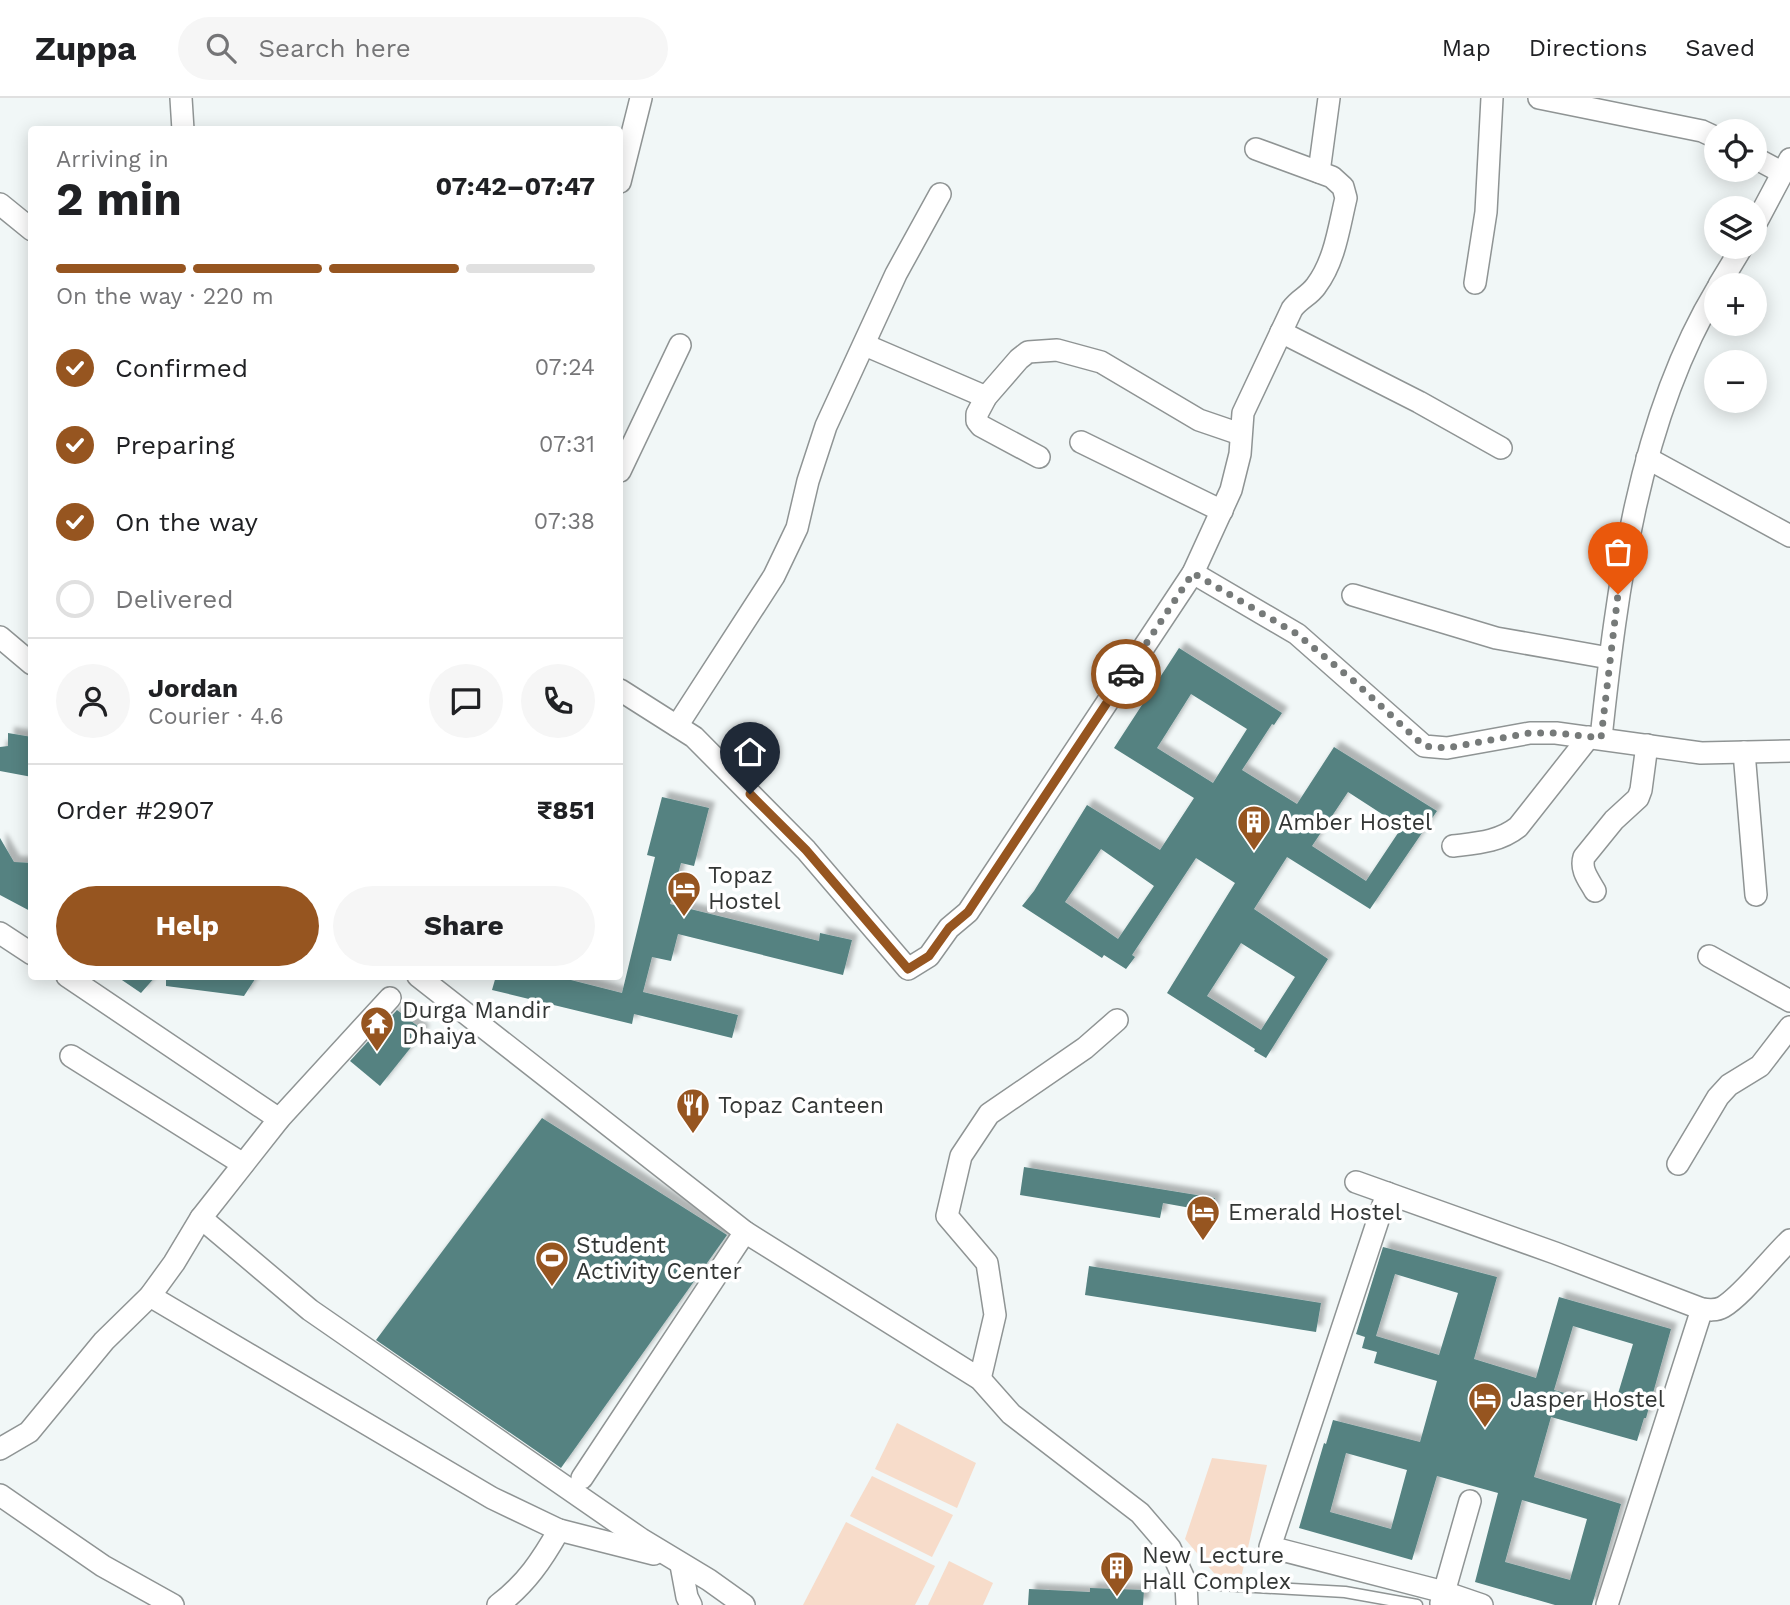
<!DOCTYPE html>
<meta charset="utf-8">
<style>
body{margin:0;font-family:"Work Sans",sans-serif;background:#f6f6f6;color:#202124;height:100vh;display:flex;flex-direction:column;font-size:26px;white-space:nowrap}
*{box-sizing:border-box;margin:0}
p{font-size:23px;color:#757577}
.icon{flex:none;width:38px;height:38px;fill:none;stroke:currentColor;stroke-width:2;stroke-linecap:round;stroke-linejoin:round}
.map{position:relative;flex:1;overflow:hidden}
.panel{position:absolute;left:28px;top:28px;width:595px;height:854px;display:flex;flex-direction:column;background:#fff;border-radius:7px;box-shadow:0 4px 18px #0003}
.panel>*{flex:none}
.tools{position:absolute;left:1704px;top:21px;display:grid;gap:14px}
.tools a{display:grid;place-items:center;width:63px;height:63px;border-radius:50%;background:#fff;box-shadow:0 4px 18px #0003;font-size:35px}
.pin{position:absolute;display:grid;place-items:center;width:60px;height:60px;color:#fff;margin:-72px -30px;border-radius:50% 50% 50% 0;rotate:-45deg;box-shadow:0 0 7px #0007}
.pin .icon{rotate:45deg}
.courier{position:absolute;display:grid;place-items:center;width:70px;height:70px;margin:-35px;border:5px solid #965520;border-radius:50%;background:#fff;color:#222;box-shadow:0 2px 9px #0007}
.headline em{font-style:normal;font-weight:700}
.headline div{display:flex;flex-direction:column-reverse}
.headline{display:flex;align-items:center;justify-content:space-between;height:119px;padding:0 28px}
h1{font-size:46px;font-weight:700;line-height:52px}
.bar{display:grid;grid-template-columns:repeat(4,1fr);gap:10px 7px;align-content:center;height:84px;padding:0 28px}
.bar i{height:9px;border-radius:5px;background:#e0e0e0}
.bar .selected{background:#965520}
.bar p{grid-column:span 4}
.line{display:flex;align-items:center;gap:18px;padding:0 28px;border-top:2px solid #e0e0e0}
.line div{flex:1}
.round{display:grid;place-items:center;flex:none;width:74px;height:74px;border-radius:37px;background:#f6f6f6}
ol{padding:0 28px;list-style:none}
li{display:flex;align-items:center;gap:21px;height:77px}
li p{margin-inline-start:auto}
li .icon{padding:7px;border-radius:50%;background:#965520;color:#fff;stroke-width:4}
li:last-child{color:#757577}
li i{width:38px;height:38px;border:4px solid #e0e0e0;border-radius:50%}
.button{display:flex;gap:14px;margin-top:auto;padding:14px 28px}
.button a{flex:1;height:80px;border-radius:42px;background:#965520;color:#fff;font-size:28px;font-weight:700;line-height:80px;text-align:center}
.button a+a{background:#f6f6f6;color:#202124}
header{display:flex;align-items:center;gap:42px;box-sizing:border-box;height:98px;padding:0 35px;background:#fff;border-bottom:2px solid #e0e0e0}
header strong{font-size:33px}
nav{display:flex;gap:38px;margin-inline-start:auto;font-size:24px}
.search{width:490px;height:63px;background:#f6f6f6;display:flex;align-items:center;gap:18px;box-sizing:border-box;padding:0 24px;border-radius:38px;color:#757577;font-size:26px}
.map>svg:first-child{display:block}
.green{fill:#f7dcca}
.building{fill:#548281;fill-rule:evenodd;filter:url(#shadow)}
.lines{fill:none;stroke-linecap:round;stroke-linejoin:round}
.service-casing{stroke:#8f9494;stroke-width:13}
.minor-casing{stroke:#8f9494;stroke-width:24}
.service{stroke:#fff;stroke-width:10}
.minor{stroke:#fff;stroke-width:21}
.done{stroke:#767a79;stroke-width:7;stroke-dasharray:0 12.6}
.route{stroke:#965520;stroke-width:9}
.labels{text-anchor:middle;stroke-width:7;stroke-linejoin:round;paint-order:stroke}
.poi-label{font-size:23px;fill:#333635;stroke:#fff;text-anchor:start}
</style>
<header>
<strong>Zuppa</strong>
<div class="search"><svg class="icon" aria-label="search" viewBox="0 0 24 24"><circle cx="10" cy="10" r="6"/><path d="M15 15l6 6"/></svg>Search here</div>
<nav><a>Map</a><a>Directions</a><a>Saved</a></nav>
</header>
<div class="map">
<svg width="1790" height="1507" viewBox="0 0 1790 1507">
<defs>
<filter id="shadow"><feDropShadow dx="6" dy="-6" stdDeviation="2" flood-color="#0004"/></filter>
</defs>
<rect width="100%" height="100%" fill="#f1f7f7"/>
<g class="green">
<path d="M897,1325L976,1365L957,1410L875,1371Z"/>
<path d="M1212,1360L1267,1367L1241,1480L1219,1481L1185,1441Z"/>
<path d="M872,1378L953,1417L932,1459L850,1418Z"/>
<path d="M846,1424L935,1468L915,1507H803Z"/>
<path d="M949,1463L993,1485L983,1507H928Z"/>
</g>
<g class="building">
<path d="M1179,550L1282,615L1274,627L1272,626L1242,672L1297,706L1334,649L1437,713L1370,811L1287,759L1254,811L1328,861L1266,960L1254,953L1255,951L1167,895L1235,785L1196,760L1132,857L1135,859L1126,871L1104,857L1102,860L1022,808L1034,793L1087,707L1160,752L1194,700L1114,650ZM1191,596L1247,631L1213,685L1157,650ZM1348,694L1402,729L1366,783L1312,748ZM1101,751L1154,788L1118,841L1065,804ZM1241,845L1295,879L1261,932L1207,898Z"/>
<path d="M8,635L32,639V679L0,673V649L8,648Z"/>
<path d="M662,699L709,710L694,768L681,765L670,806L819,843L820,835L852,842L843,877L678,836L671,863L652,859L643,894L738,917L732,940L634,916L632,926L492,892L496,878H555L622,895L655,759L647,757Z"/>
<path d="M0,740L14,764L32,765V814L0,797Z"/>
<path d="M116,878H156L141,895Z"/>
<path d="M166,878H257L244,898L166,888Z"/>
<path d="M397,912L424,933L380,988L350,963Z"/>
<path d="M542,1020L727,1137L561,1370L376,1242Z"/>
<path d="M1024,1069L1215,1100L1213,1114L1163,1105L1160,1120L1020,1097Z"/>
<path d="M1383,1149L1497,1179L1474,1261L1536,1280L1559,1199L1671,1231L1646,1320H1644L1637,1343L1551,1319L1534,1379L1621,1406L1592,1507H1555L1475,1484L1498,1395L1437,1378L1412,1462L1299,1430L1324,1345L1326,1346L1333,1322L1420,1344L1437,1283L1374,1265L1377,1254L1362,1250L1365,1239L1356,1236ZM1395,1176L1458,1195L1439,1257L1376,1238ZM1573,1228L1633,1246L1614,1309L1554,1292ZM1346,1355L1407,1372L1391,1431L1330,1414ZM1522,1402L1587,1421L1570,1482L1505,1464Z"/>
<path d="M1089,1168L1321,1205L1316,1234L1085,1197Z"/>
<path d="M1090,1490L1144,1492L1143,1507H1028L1029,1491L1090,1494Z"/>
</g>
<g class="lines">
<g class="service-casing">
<path id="service" d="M1186,1485L1345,1494L1417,1507"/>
</g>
<g class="minor-casing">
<g id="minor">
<path d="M181,0L183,32"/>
<path d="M1539,0L1702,33L1717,40"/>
<path d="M1755,60L1783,75"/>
<path d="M1319,74L1329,0"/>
<path d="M620,84L641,0"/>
<path d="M0,106L32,132"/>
<path d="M1755,127L1790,61"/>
<path d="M1475,185L1486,114L1492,0"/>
<path d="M1719,187L1742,149"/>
<path d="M1281,234L1419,304L1501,350"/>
<path d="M865,247L986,299"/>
<path d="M1081,344L1222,413"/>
<path d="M1039,359L981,328L977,323V316L986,299L1019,261L1028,254L1057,252L1101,264L1199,322L1240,336"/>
<path d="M1647,360L1790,438"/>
<path d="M620,373L680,247"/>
<path d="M1193,475L1297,536L1424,648L1447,650L1530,635H1556L1701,655L1790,653"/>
<path d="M1353,497L1496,540L1609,560"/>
<path d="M0,539L32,566"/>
<path d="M620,592L694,639L806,752L908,871L929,858L949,830L968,814L1193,475L1231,392L1240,356L1243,315L1292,211C1299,201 1309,198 1316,188C1335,163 1339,129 1346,100L1343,89L1332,79L1256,51"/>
<path d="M677,628L774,478L797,430L808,383L826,328L896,176L940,96"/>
<path d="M1601,640C1617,491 1638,322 1717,191"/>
<path d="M1744,654L1756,797"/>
<path d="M1453,748C1477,745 1499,744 1518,729L1589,639"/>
<path d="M1595,793C1589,782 1580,772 1584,759L1614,722L1638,700L1641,692L1647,647"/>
<path d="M0,835L32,856"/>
<path d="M1709,858L1790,903"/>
<path d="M67,878L279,1021"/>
<path d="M418,878L745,1134L980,1281L1011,1316L1140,1415L1170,1450L1186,1485L1187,1507"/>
<path d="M71,958L243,1066"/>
<path d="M1678,1066L1718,999L1729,987L1760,968L1790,929"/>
<path d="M1356,1084L1555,1155L1702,1211C1709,1212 1716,1213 1723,1209C1743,1197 1771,1160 1790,1142"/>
<path d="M1387,1095L1270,1449L1444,1494L1482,1507"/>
<path d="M201,1120L310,1212L641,1441L709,1482L744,1507"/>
<path d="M150,1198L492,1400L559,1432L654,1456"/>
<path d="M980,1281L995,1217L987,1165L947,1118L961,1058L989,1016L1085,950L1117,922"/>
<path d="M0,1351L29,1334L104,1243L150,1198L174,1165L201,1120L279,1021L390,900"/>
<path d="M582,1380L745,1134"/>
<path d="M0,1397L103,1468L173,1507"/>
<path d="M681,1467L687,1499L691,1507"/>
<path d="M1441,1505L1470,1403"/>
<path d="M498,1507C526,1486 542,1462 559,1432"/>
<path d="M1607,1507L1702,1211"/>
</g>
</g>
<use href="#service" class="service"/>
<use href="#minor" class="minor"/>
</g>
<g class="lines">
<path class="done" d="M1126,576L1193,475L1297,536L1355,584L1424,648L1447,650L1530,635H1556L1601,640L1618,496"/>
<path class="route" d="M750,696L806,752L908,871L929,858L949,830L968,814L1126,576"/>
</g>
<defs>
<g id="building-pin" transform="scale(1.75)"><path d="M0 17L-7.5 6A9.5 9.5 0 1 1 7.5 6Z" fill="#965520" stroke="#fff"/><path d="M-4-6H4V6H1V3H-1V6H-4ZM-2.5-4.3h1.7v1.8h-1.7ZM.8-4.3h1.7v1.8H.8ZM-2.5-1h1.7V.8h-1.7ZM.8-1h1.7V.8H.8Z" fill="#fff"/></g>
<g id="hotel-pin" transform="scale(1.75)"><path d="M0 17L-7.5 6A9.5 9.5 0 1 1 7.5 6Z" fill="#965520" stroke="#fff"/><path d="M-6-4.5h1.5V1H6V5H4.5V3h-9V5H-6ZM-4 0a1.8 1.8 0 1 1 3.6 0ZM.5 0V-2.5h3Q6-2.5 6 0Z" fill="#fff"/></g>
<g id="temple-pin" transform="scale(1.75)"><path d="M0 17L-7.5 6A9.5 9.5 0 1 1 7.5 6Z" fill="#965520" stroke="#fff"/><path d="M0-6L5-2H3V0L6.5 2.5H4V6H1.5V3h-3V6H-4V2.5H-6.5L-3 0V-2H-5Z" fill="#fff"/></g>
<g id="restaurant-pin" transform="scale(1.75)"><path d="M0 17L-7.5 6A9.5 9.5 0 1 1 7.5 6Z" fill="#965520" stroke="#fff"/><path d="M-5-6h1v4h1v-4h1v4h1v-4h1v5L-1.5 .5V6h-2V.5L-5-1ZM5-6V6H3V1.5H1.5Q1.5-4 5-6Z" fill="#fff"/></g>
<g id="stadium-pin" transform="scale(1.75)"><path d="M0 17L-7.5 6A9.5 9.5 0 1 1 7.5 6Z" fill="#965520" stroke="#fff"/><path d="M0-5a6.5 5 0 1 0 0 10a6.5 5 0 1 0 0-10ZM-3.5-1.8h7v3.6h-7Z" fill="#fff"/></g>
</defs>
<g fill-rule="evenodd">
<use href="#building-pin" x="1254" y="724"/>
<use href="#hotel-pin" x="684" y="790"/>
<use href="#temple-pin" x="377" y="925"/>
<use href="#restaurant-pin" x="693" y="1007"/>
<use href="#hotel-pin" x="1203" y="1114"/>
<use href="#stadium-pin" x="552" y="1160"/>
<use href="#hotel-pin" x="1485" y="1301"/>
<use href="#building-pin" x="1117" y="1470"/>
</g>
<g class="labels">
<g class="poi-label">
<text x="1278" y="732">Amber Hostel</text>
<text x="708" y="785">Topaz<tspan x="708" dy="26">Hostel</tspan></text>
<text x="402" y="920">Durga Mandir<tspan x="402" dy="26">Dhaiya</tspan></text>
<text x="718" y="1015">Topaz Canteen</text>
<text x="1228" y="1122">Emerald Hostel</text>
<text x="576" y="1155">Student<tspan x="576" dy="26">Activity Center</tspan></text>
<text x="1510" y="1309">Jasper Hostel</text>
<text x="1142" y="1465">New Lecture<tspan x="1142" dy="26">Hall Complex</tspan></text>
</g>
</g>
</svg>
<div class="tools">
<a><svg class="icon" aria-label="locate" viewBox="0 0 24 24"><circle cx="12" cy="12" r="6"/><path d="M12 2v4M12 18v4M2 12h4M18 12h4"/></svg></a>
<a><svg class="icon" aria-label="layers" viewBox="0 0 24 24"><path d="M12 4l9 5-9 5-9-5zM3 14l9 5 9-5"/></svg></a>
<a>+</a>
<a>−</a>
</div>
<div class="pin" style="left:1618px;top:496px;background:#ea580c"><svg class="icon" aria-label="bag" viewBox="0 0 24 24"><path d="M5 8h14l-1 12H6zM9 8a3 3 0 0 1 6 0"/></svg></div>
<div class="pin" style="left:750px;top:696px;background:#1f2937"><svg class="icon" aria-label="home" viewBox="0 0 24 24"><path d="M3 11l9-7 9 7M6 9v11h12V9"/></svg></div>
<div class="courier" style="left:1126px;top:576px"><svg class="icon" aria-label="car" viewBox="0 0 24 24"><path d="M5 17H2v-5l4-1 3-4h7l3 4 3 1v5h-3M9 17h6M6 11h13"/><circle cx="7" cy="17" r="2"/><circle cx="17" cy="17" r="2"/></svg></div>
<section class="panel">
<div class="headline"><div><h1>2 min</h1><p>Arriving in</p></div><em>07:42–07:47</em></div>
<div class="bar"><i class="selected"></i><i class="selected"></i><i class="selected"></i><i></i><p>On the way · 220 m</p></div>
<ol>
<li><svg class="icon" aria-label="check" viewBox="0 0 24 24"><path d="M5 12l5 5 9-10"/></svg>Confirmed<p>07:24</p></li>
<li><svg class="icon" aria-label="check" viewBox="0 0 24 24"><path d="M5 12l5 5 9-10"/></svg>Preparing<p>07:31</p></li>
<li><svg class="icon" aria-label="check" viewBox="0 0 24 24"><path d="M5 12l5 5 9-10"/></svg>On the way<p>07:38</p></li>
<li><i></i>Delivered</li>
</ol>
<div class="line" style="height:126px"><a class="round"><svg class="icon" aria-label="person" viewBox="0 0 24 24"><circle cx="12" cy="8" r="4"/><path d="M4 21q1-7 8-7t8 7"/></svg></a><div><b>Jordan</b><p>Courier · 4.6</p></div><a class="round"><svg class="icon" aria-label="chat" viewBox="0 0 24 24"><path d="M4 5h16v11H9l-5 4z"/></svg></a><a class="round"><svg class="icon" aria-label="phone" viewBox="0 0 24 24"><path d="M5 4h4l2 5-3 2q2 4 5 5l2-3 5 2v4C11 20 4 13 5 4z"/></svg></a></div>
<div class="line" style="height:91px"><div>Order #2907</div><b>₹851</b></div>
<div class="button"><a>Help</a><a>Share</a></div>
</section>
</div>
